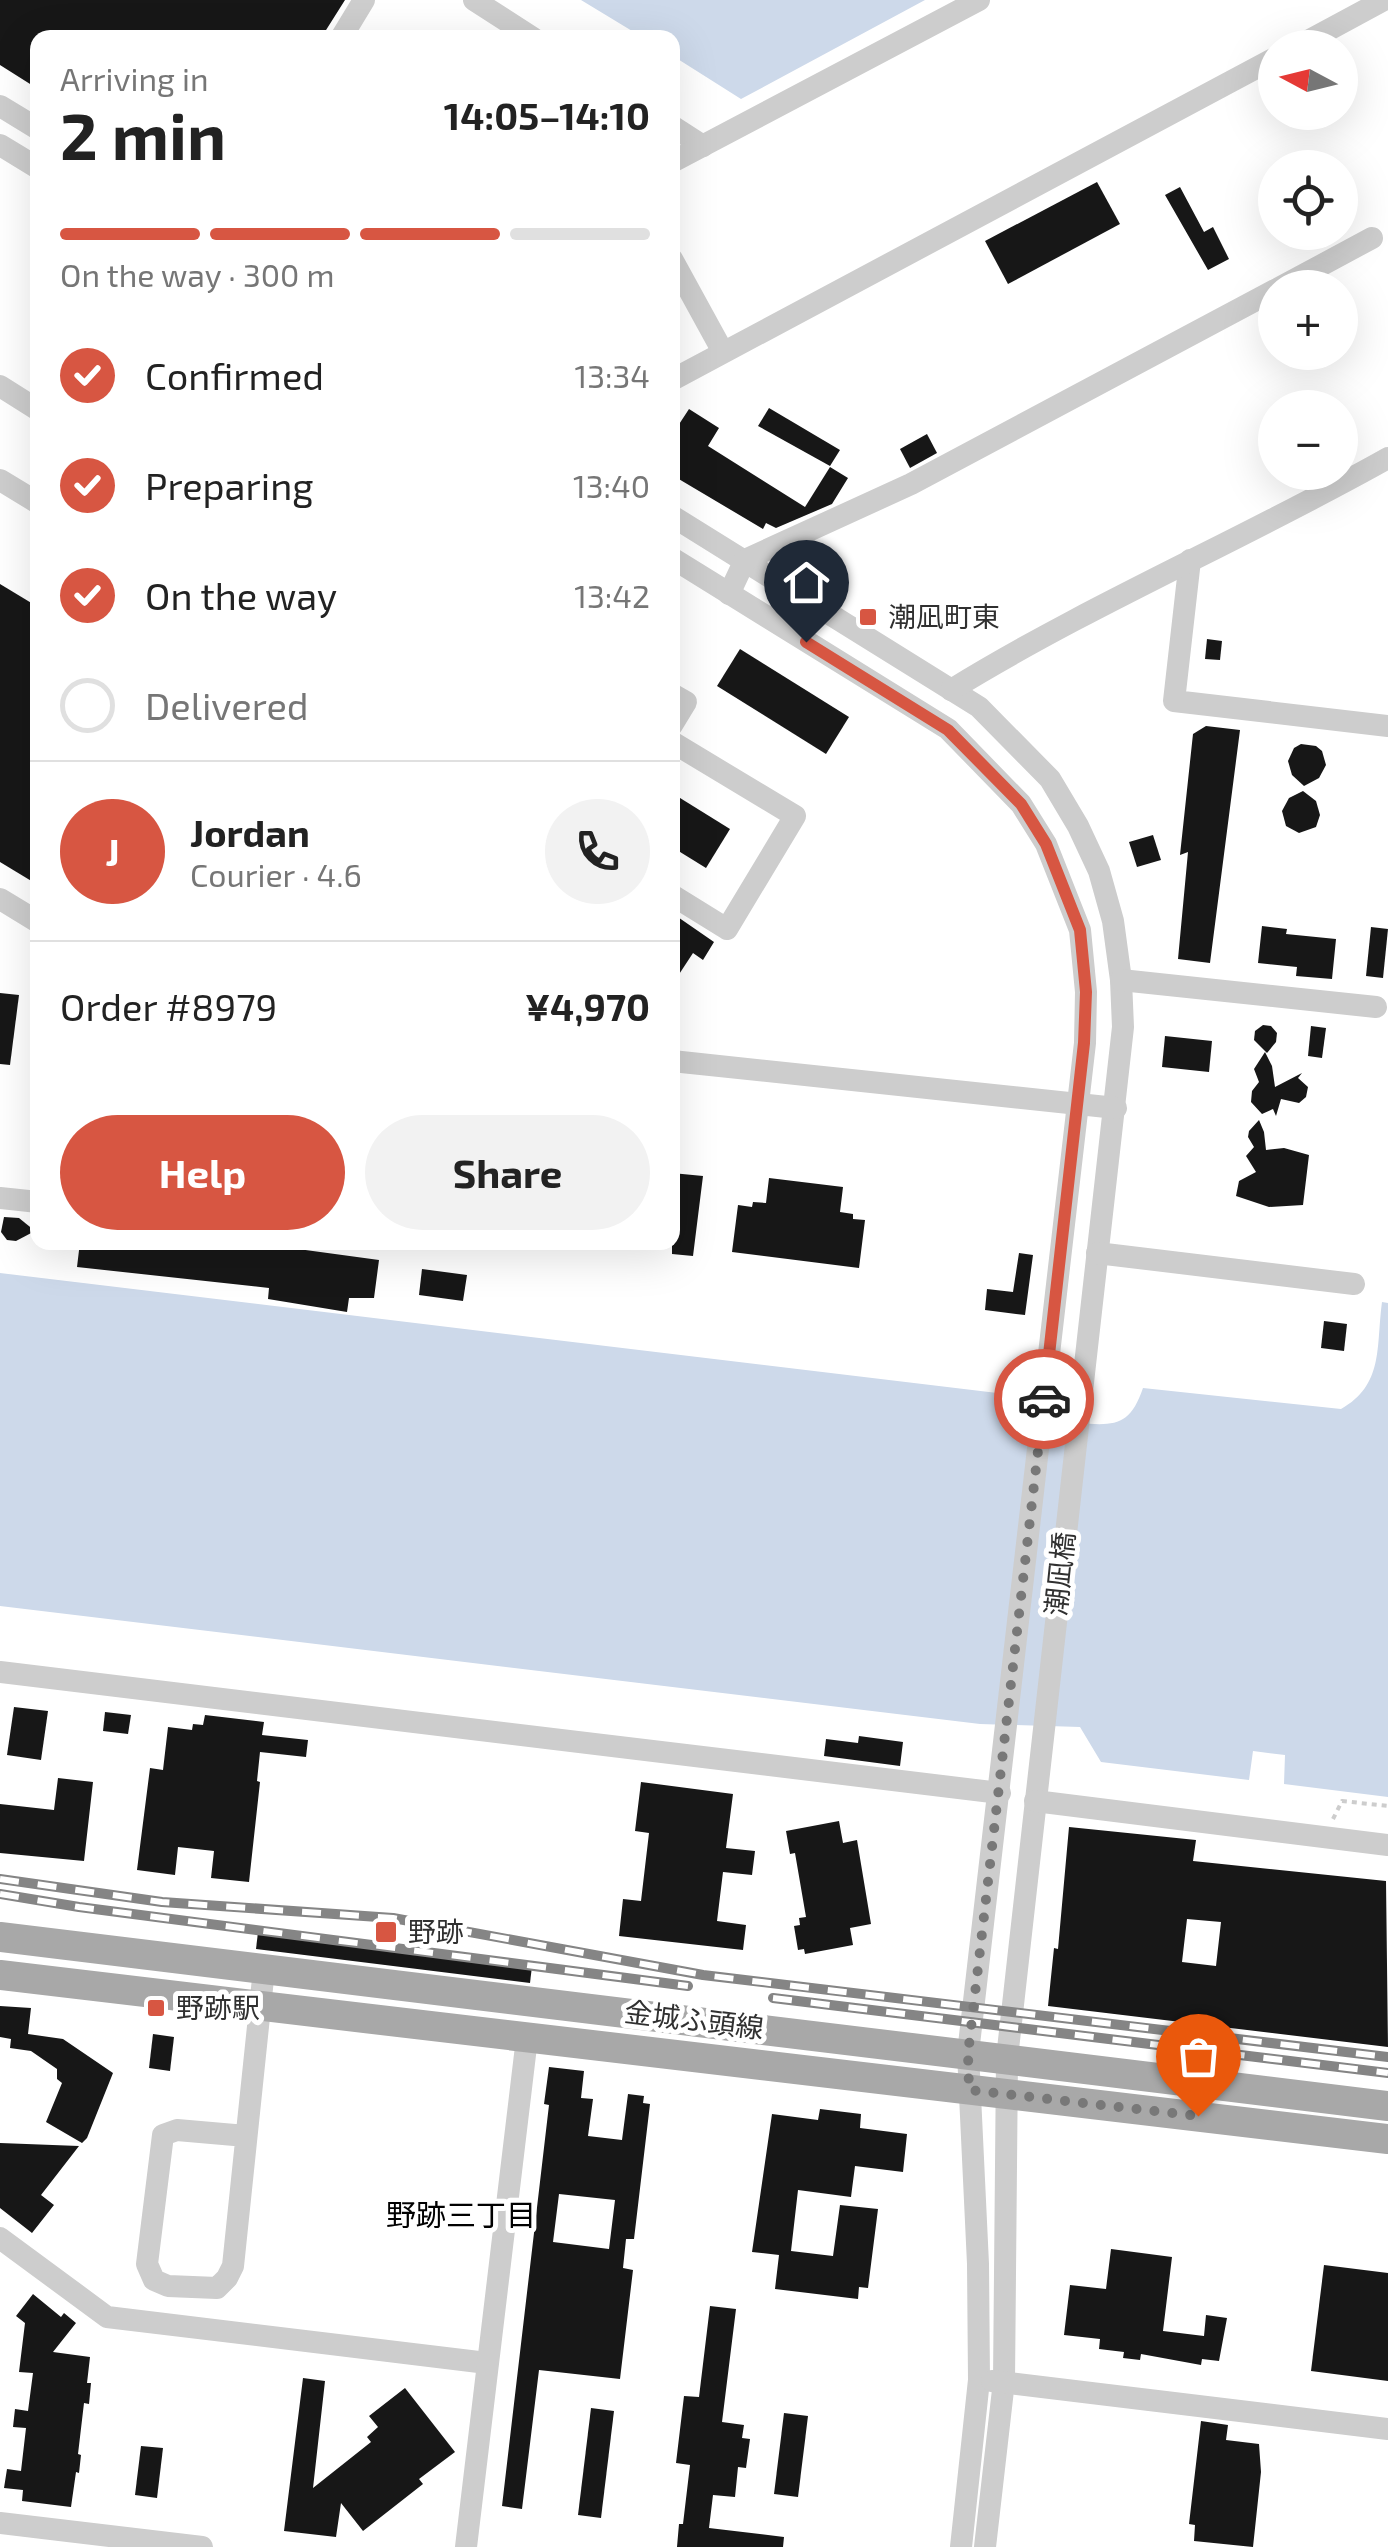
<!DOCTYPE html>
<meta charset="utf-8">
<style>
body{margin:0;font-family:"Exo 2","Noto Sans JP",sans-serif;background:#f2f2f2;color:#222;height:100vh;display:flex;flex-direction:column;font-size:38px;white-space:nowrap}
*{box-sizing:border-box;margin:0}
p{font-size:32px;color:#767676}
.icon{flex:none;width:55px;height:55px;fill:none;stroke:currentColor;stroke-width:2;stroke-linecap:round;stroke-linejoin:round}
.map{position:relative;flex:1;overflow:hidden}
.drawer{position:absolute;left:30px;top:30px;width:650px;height:1220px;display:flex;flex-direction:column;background:#fff;border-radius:20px;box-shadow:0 10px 40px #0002}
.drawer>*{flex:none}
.needle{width:65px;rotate:277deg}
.buttons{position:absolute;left:1258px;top:30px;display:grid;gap:20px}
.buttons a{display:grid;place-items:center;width:100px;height:100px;border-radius:50%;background:#fff;box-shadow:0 10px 40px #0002;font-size:50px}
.pin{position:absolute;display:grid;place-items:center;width:85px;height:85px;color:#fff;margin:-102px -42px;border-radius:50% 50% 50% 0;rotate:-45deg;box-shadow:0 0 10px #0007}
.pin .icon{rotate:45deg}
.courier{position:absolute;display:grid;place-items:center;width:100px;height:100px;margin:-50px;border:8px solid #d75642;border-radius:50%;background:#fff;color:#222;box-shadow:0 2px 12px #0007}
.headline em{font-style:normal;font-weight:700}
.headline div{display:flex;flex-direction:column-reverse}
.headline{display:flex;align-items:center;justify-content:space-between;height:170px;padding:0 30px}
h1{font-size:65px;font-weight:700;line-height:75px}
.bar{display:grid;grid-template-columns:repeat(4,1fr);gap:15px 10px;align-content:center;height:120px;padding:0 30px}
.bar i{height:12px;border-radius:8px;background:#e0e0e0}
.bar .selected{background:#d75642}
.bar p{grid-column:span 4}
.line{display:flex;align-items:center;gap:25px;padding:0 30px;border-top:2px solid #e0e0e0}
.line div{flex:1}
.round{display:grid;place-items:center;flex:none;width:105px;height:105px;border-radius:52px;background:#f2f2f2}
ol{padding:0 30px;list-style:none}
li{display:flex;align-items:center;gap:30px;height:110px}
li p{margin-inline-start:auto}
li .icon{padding:10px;border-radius:50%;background:#d75642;color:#fff;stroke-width:4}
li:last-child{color:#767676}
li i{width:55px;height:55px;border:5px solid #e0e0e0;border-radius:50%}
.cta{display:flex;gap:20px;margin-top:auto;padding:20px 30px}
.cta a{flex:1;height:115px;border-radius:60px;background:#d75642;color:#fff;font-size:40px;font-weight:700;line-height:115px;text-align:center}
.cta a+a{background:#f2f2f2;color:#222}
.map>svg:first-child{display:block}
.water{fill:#cdd9ea}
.building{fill:#171717;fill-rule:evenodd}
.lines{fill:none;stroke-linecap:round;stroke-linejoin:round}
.path{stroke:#cdcdcd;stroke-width:4;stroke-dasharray:5 5;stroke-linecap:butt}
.minor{stroke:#cdcdcd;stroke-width:22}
.major{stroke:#a8a8a8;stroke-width:30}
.rail-casing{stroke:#858585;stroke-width:10}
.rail{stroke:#fff;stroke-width:6;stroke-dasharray:19;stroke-linecap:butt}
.done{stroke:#787878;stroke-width:10;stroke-dasharray:0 18}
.route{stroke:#d75642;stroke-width:12}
.poi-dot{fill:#d75642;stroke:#fff;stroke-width:4}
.labels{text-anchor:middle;stroke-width:10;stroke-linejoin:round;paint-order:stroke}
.poi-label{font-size:28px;fill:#303030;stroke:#fff;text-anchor:start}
.street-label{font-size:28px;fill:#303030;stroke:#fff}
.neighbourhood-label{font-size:30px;fill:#000;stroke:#fff}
</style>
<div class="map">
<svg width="1388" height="2547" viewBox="0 0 1388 2547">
<rect width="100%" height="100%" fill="#fff"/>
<g class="water">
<path d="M581,0H925L741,99L673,56L672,38L642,37Z"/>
<path d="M0,1273L1080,1403L1078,1423C1115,1426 1130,1426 1143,1388L1341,1409C1384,1385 1376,1347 1382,1302L1388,1303V1797L1284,1784L1285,1755L1253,1751L1249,1780L1101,1762L1080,1727L980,1724L0,1606Z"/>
</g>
<g class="building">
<path d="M0,0H345L321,38H38V89L0,65Z"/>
<path d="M1097,182L1120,224L1008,284L985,241Z"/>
<path d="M1180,187L1204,232L1213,227L1229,259L1208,270L1165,195Z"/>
<path d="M769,408L840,450L830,466L758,426Z"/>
<path d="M689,409L719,428L708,446L805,507L830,467L848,478L832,504L776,528L766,523L763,529L672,475V435Z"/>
<path d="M927,434L937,453L910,468L900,449Z"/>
<path d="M0,584L38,607V885L0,862Z"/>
<path d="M1207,639L1222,641L1220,660L1205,659Z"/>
<path d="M740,649L849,717L826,754L717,686Z"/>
<path d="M1206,726L1240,730L1210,963L1178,959L1188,852L1180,855L1193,734Z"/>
<path d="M1301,744L1316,746L1322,751L1326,765L1319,778L1304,786L1292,775L1288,761L1294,748Z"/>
<path d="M1303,791L1316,801L1320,815L1316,827L1299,833L1286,826L1282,811L1289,798Z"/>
<path d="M672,793L730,829L706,868L672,847Z"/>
<path d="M1153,835L1161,860L1137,867L1129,842Z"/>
<path d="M672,913L714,942L703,960L693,953L672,985Z"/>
<path d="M1262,926L1287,929L1286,934L1336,939L1332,979L1296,976L1297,967L1258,963Z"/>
<path d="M1371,927L1388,929L1383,978L1366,976Z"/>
<path d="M0,993L19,995L10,1065L0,1064Z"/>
<path d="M1263,1025L1271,1026L1277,1033L1276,1042L1267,1053L1254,1040L1255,1031Z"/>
<path d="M1311,1026L1326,1028L1322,1058L1308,1056Z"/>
<path d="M1165,1036L1212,1041L1209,1072L1162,1067Z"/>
<path d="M1265,1052L1272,1066L1275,1087L1302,1073L1298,1078L1308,1087L1306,1097L1299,1103L1281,1099L1276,1116L1273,1109L1262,1114L1251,1102L1252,1091L1259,1082L1254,1069Z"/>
<path d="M1259,1120L1264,1132L1266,1150L1284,1148L1309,1155L1303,1205L1269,1207L1236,1196L1239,1181L1256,1172L1246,1156L1254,1147L1248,1137L1249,1131Z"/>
<path d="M672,1173L703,1176L693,1256L672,1254Z"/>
<path d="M769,1178L843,1187L840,1212L853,1214V1219L865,1220L859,1268L732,1252L738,1205L752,1207L753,1202L766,1203Z"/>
<path d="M4,1217L19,1218L35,1231L16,1241L7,1240L1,1232Z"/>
<path d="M80,1242H246L379,1260L374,1298H349L347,1312L268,1299L269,1288L77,1267Z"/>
<path d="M1019,1253L1033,1255L1025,1315L985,1310L987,1289L1013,1292Z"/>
<path d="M422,1269L467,1275L463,1301L419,1295Z"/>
<path d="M1324,1321L1347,1324L1344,1351L1321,1348Z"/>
<path d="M14,1707L48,1711L41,1760L7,1755Z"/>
<path d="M105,1712L131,1715L128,1734L103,1731Z"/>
<path d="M205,1715L264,1722L262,1735L308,1740L306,1757L260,1752L257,1781L260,1782L249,1882L211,1878L214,1851L178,1847L175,1875L137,1870L150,1768L163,1770L168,1727L192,1730L193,1724L203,1725Z"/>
<path d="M859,1736L903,1742L900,1766L824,1756L826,1739L858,1743Z"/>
<path d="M58,1778L93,1782L84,1861L0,1853V1804L54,1810Z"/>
<path d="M641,1782L733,1794L726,1848L755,1851L752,1875L723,1872L717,1921L746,1925L743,1950L619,1936L623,1899L641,1901L649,1833L635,1831Z"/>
<path d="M839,1821L843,1843L857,1840L871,1924L850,1928L853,1945L805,1954L804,1949L798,1950L794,1926L800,1925L799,1918L806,1917L795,1853L790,1854L786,1831Z"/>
<path d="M1069,1827L1196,1840L1193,1861L1386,1881L1388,2047L1048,2006L1054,1948L1058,1949ZM1187,1919L1221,1922L1216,1966L1182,1962Z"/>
<path d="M258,1932L532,1966L530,1983L256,1949Z"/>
<path d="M0,2006L31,2008L28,2034L63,2039L113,2073L87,2138L82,2143L46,2122L62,2083L57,2079V2069L31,2051L10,2048L11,2039L0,2037Z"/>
<path d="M153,2034L174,2037L170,2071L149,2068Z"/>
<path d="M549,2067L584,2071L581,2098L593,2099L588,2136L622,2140L628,2094L644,2096L643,2103L650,2104L634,2239H626L623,2268L633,2270L620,2379L539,2370L522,2509L502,2506L549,2105L544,2104ZM559,2194L615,2200L609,2249L553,2242Z"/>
<path d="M820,2109L861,2114L860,2128L907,2134L903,2172L855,2166L851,2197L798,2190L791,2251L833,2256L840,2205L878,2209L868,2288L859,2287L858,2299L775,2289L779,2255L752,2252L772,2114L818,2120Z"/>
<path d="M0,2143L79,2146L41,2195L54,2205L32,2233L0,2208Z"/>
<path d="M1111,2249L1172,2257L1163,2331L1204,2336L1206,2315L1227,2318L1219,2361L1202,2359L1201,2365L1141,2354L1140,2360L1123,2358L1124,2352L1099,2349L1100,2339L1064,2335L1070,2285L1106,2289Z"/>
<path d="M1324,2265L1388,2273V2381L1311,2371Z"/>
<path d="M33,2294L61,2317L64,2313L76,2323L53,2352L90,2357L87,2383H91L89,2404L84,2403L78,2454L81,2455L79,2473L76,2472L71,2507L22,2501L23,2490L4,2488L7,2469L21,2471L26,2428L13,2427L15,2409L28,2411L33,2373L19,2372L25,2323L16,2316Z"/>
<path d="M710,2306L736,2309L722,2422L744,2425L742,2438L750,2439L746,2468L738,2467L735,2497L713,2495L709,2528L784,2537L783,2547H677L679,2524H683L690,2465L676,2463L684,2396L699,2397Z"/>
<path d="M303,2378L325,2381L313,2488L371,2442L367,2437L378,2427L369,2416L405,2388L455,2452L419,2479L423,2484L363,2531L341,2503L336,2537L284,2531Z"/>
<path d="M591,2408L614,2411L601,2518L578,2515Z"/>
<path d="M784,2413L808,2416L798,2497L774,2494Z"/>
<path d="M1201,2421L1228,2425L1226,2440L1259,2444L1261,2472L1253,2547L1194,2541L1195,2525L1189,2524Z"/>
<path d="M141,2446L163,2448L157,2498L135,2495Z"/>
</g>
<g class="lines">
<path class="path" d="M1333,1819L1342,1801L1388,1806"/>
<g class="minor">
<path d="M474,0L533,38"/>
<path d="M341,38L364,0"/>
<path d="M1295,48L1384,0"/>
<path d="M0,106L38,129"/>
<path d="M672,126L703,146"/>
<path d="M0,145L38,168"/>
<path d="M672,162L979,0"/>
<path d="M672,259L723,352"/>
<path d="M1279,288L1372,238"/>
<path d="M672,380L1275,58"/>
<path d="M0,386L38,410"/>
<path d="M0,480L38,503"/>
<path d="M672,516L979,707L1050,779L1078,826L1099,871L1113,921L1121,980L1123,1027L1007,2058L1004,2381L985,2547"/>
<path d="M672,558L948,729L1021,804L1046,844L1080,930L1086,992L1085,1043L968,2053L978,2264L979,2380L961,2547"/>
<path d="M1190,560L1174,701L1388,726"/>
<path d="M729,594L745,560L911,484L1275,290"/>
<path d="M951,690C1091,604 1244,539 1388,458"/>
<path d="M672,694L686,702L672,725"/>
<path d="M672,742L795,816L727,929L672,895"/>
<path d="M0,899L38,922"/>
<path d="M1121,980L1376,1007"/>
<path d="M672,1061L1116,1108"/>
<path d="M0,1198L38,1202"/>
<path d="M1097,1253L1354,1284"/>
<path d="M0,1672L1000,1793"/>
<path d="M1035,1801L1388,1845"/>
<path d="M246,2136L177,2130L163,2135L147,2264L154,2280L168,2286L217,2288L227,2278L233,2266L264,1969"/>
<path d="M0,2238L107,2317L487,2363"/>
<path d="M992,2381L1388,2429"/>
<path d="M0,2523L202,2547"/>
<path d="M466,2547L527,2038"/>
</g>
<g class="major">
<path d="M0,1937L1388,2106"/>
<path d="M0,1975L1388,2139"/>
</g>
<g class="rail-casing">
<g id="rail">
<path d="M0,1879L162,1902L393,1918L703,1975L1388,2057"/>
<path d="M0,1894L79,1907L688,1986"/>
<path d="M773,1998L1388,2073"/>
</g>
</g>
<use href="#rail" class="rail"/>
</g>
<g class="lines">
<path class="done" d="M1044,1399L968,2054L969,2090L1198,2116"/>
<path class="route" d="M806,642L948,730L1021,804L1046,844L1080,930L1086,992L1084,1043L1044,1399"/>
</g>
<g class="poi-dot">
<rect x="858" y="607" width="20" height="20" rx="5"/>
<rect x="374" y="1920" width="24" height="24" rx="5"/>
<rect x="146" y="1998" width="20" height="20" rx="5"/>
</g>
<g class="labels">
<g class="poi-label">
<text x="888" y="627">潮凪町東</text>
<text x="408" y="1942">野跡</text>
<text x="176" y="2018">野跡駅</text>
</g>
<g class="street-label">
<text transform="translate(1060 1574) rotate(-84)" y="10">潮凪橋</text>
<text transform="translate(694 2020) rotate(7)" y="10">金城ふ頭線</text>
</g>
<g class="neighbourhood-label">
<text x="461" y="2226">野跡三丁目</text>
</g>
</g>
</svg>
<div class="buttons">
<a><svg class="needle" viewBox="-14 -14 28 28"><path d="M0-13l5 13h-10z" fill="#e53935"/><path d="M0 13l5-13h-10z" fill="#767676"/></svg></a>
<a><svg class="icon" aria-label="locate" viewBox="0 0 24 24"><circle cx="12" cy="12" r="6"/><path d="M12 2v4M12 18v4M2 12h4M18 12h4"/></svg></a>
<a>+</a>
<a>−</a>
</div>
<div class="pin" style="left:1198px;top:2116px;background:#ea580c"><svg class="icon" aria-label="bag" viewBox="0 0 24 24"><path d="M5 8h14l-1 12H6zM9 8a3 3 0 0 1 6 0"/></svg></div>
<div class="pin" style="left:806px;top:642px;background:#1f2937"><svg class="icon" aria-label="home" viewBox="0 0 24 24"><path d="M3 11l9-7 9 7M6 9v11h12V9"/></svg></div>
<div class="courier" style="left:1044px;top:1399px"><svg class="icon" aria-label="car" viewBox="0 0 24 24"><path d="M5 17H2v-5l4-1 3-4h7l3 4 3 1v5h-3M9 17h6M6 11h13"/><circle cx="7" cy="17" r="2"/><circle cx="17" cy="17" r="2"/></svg></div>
<section class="drawer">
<div class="headline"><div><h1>2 min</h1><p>Arriving in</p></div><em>14:05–14:10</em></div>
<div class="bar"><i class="selected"></i><i class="selected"></i><i class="selected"></i><i></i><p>On the way · 300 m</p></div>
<ol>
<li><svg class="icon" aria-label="check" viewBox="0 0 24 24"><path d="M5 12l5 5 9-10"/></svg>Confirmed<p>13:34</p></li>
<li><svg class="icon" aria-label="check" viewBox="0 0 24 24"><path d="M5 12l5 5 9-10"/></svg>Preparing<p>13:40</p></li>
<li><svg class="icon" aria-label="check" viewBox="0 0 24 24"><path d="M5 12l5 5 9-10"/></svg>On the way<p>13:42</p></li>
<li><i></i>Delivered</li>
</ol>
<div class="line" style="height:180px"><b class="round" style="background:#d75642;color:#fff">J</b><div><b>Jordan</b><p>Courier · 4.6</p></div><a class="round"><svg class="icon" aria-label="phone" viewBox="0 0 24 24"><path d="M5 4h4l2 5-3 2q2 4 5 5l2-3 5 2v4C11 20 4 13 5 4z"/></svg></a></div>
<div class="line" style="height:130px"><div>Order #8979</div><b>¥4,970</b></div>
<div class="cta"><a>Help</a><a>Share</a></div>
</section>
</div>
